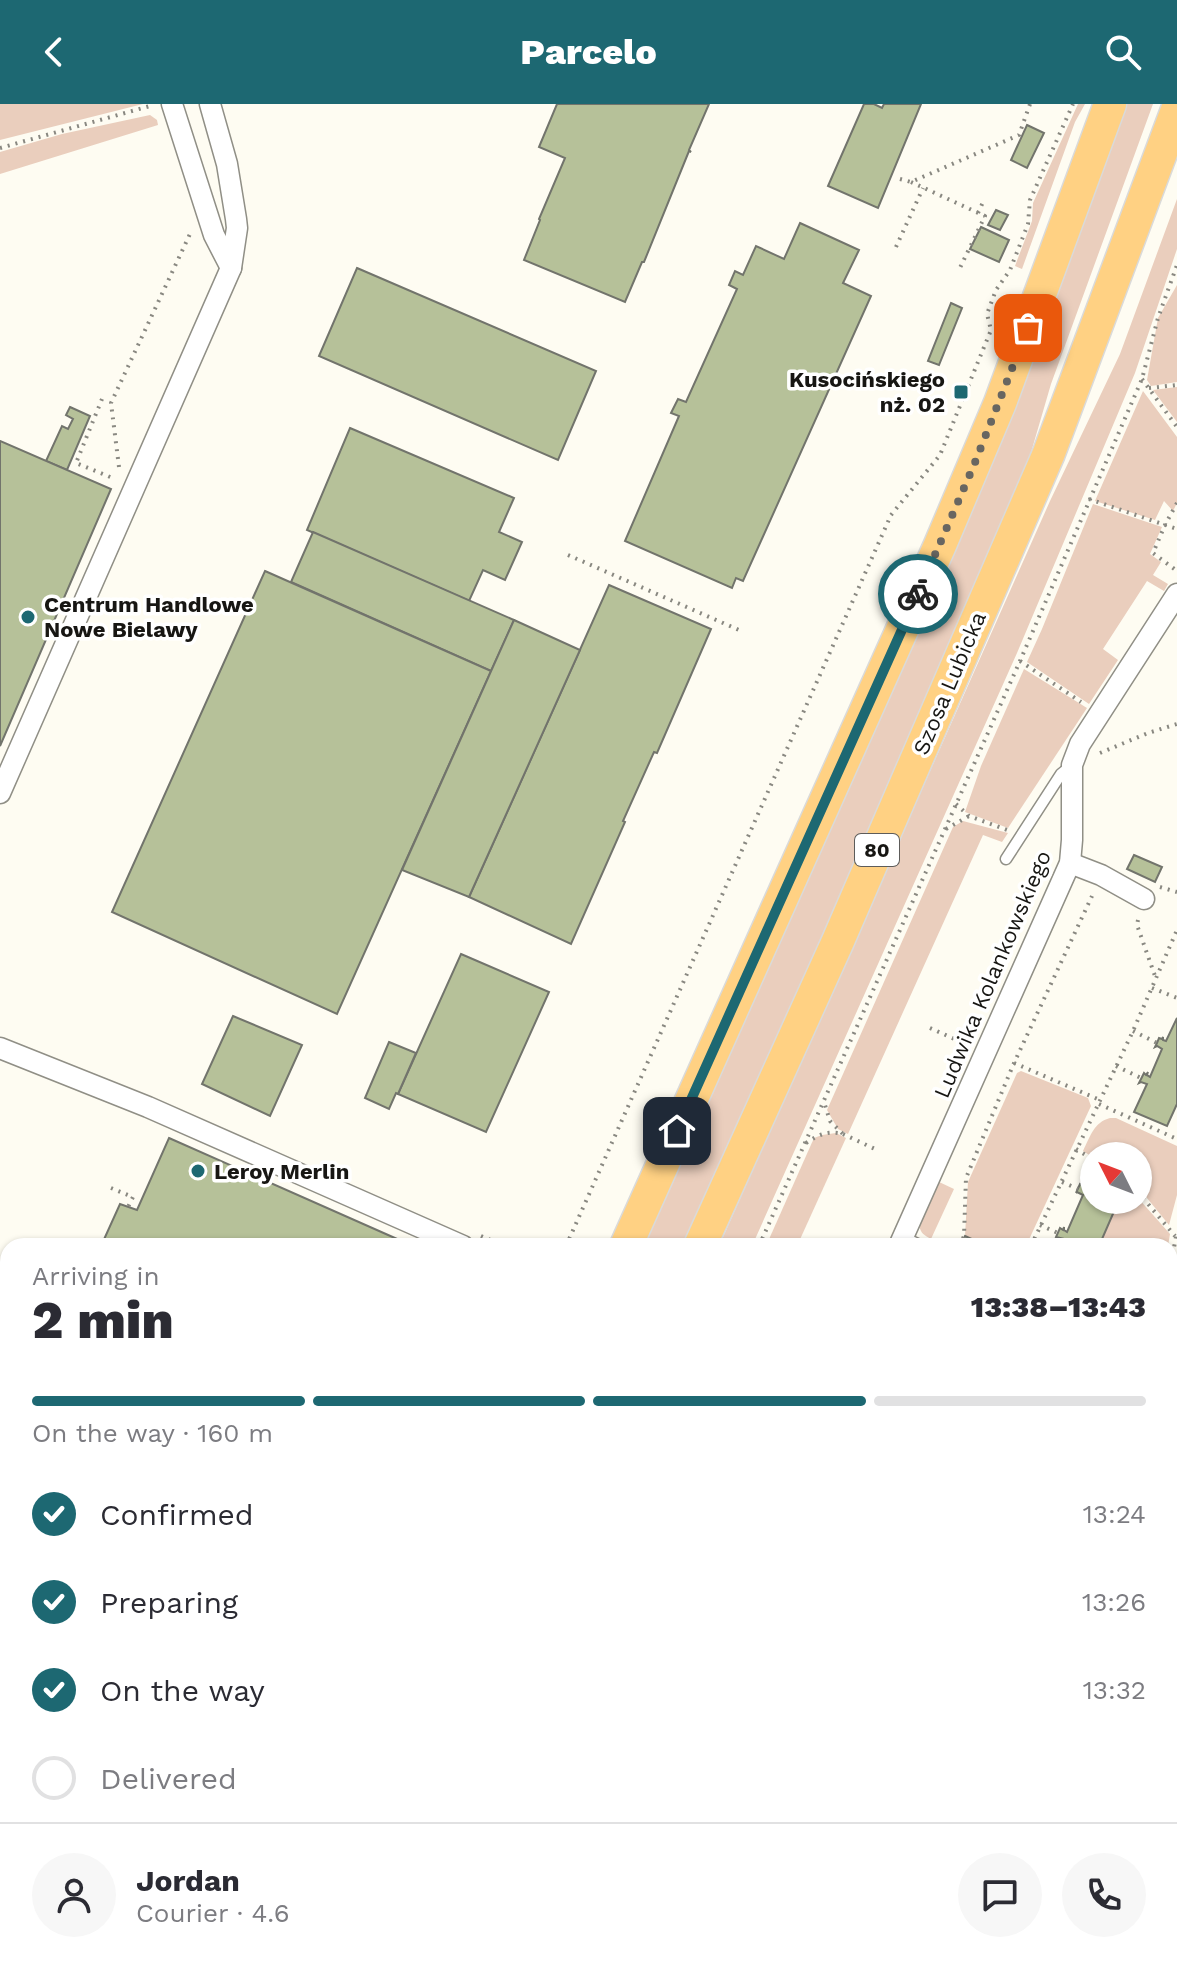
<!DOCTYPE html>
<meta charset="utf-8">
<style>
body{margin:0;font-family:"Work Sans",sans-serif;background:#f7f7f7;color:#2b2b33;height:100vh;display:flex;flex-direction:column;font-size:30px;white-space:nowrap}
*{box-sizing:border-box;margin:0}
p{font-size:26px;color:#7c7c81}
.icon{flex:none;width:44px;height:44px;fill:none;stroke:currentColor;stroke-width:2;stroke-linecap:round;stroke-linejoin:round}
.map{position:relative;flex:1;overflow:hidden}
.side{position:absolute;left:0px;top:1134px;width:1178px;height:744px;display:flex;flex-direction:column;background:#fff;border-radius:24px 24px 0 0;box-shadow:0 2px 6px #0004}
.side>*{flex:none}
.needle{width:52px;rotate:312deg}
.tools{position:absolute;left:1080px;top:1038px;display:grid;gap:16px}
.tools a{display:grid;place-items:center;width:72px;height:72px;border-radius:50%;background:#fff;box-shadow:0 2px 6px #0004;font-size:40px}
.pin{position:absolute;display:grid;place-items:center;width:68px;height:68px;color:#fff;margin:-34px;border-radius:16px;box-shadow:0 4px 12px #0006}
.courier{position:absolute;display:grid;place-items:center;width:80px;height:80px;margin:-40px;border:6px solid #1d6872;border-radius:50%;background:#fff;color:#222;box-shadow:0 2px 10px #0007}
.summary em{font-style:normal;font-weight:800}
.summary div{display:flex;flex-direction:column-reverse}
.summary{display:flex;align-items:center;justify-content:space-between;height:136px;padding:0 32px}
h1{font-size:52px;font-weight:800;line-height:60px}
.bar{display:grid;grid-template-columns:repeat(4,1fr);gap:12px 8px;align-content:center;height:96px;padding:0 32px}
.bar i{height:10px;border-radius:6px;background:#e1e1e2}
.bar .selected{background:#1d6872}
.bar p{grid-column:span 4}
.line{display:flex;align-items:center;gap:20px;padding:0 32px;border-top:2px solid #e1e1e2}
.line div{flex:1}
.round{display:grid;place-items:center;flex:none;width:84px;height:84px;border-radius:42px;background:#f7f7f7}
ol{padding:0 32px;list-style:none}
li{display:flex;align-items:center;gap:24px;height:88px}
li p{margin-inline-start:auto}
li .icon{padding:8px;border-radius:50%;background:#1d6872;color:#fff;stroke-width:4}
li:last-child{color:#7c7c81}
li i{width:44px;height:44px;border:4px solid #e1e1e2;border-radius:50%}
header{display:flex;justify-content:space-between;align-items:center;height:104px;padding:0 32px;background:#1d6872;color:#fff;font-size:36px;font-weight:800}
.map>svg:first-child{display:block}
.green{fill:#eacebd}
.building{fill:#b6c199;stroke:#72746c;stroke-width:2}
.lines{fill:none;stroke-linecap:round;stroke-linejoin:round}
.service-casing{stroke:#908f86;stroke-width:13}
.minor-casing{stroke:#908f86;stroke-width:23}
.primary-casing{stroke:#dadad9;stroke-width:35}
.path{stroke:#898881;stroke-width:4;stroke-dasharray:2 6;stroke-linecap:butt}
.service{stroke:#fff;stroke-width:10}
.minor{stroke:#fff;stroke-width:20}
.primary{stroke:#ffd183;stroke-width:32}
.done{stroke:#686661;stroke-width:8;stroke-dasharray:0 14.4}
.route{stroke:#1d6872;stroke-width:10}
.poi-dot{fill:#1d6872;stroke:#fff;stroke-width:3}
.labels{text-anchor:middle;stroke-width:7;stroke-linejoin:round;paint-order:stroke}
.shield{fill:#fff;stroke:#5d5c5a;stroke-width:2}
.shield-label{font-size:20px;font-weight:bold;fill:#171613}
.poi-label{font-size:22px;font-weight:bold;fill:#171613;stroke:#fff;text-anchor:start}
.street-label{font-size:22px;fill:#171613;stroke:#fff}
</style>
<header><svg class="icon" aria-label="back" viewBox="0 0 24 24"><path d="M15 5l-7 7 7 7"/></svg>Parcelo<svg class="icon" aria-label="search" viewBox="0 0 24 24"><circle cx="10" cy="10" r="6"/><path d="M15 15l6 6"/></svg></header>
<div class="map">
<svg width="1177" height="1878" viewBox="0 0 1177 1878">
<rect width="100%" height="100%" fill="#fefcf2"/>
<g class="green">
<path d="M0,0H143L0,36Z"/>
<path d="M1078,0H1085L1075,18L1022,165L1015,162L1032,117L1033,99Z"/>
<path d="M1126,0H1153L1051,280L1025,369L1009,411L684,1142H642L1027,269Z"/>
<path d="M150,11L157,16L158,21L0,70V48L62,30Z"/>
<path d="M1177,95V145L1135,269L1017,549L752,1142H719L1050,397L1120,250Z"/>
<path d="M1177,181V278L1151,282L1147,276L1158,214Z"/>
<path d="M1177,283V318L1153,286Z"/>
<path d="M1143,287L1177,333V399L1173,407L1164,397L1155,416L1095,397Z"/>
<path d="M1093,400L1162,423L1150,450L1161,458L1153,471L1168,480L1164,487L1147,477L1103,545L1118,556L1089,600L1027,558L1042,525Z"/>
<path d="M1024,565L1087,604L1008,724L965,708L981,662Z"/>
<path d="M963,717L1008,729L1002,738L983,731L848,1030L838,1025L827,1006L953,723Z"/>
<path d="M1021,967L1088,994L1091,1002L1026,1142H987L965,1132L968,1078L1017,969Z"/>
<path d="M1110,1014H1116L1177,1042V1091L1169,1121L1138,1083V1052H1094V1054L1083,1047C1090,1033 1094,1018 1110,1014Z"/>
<path d="M836,1029L846,1034L797,1142H766L814,1034L822,1031Z"/>
<path d="M937,1077L954,1085L931,1135C928,1133 923,1131 921,1127C915,1116 932,1088 937,1077Z"/>
<path d="M1138,1094L1170,1130L1168,1142H1099L1119,1096H1138Z"/>
<path d="M1177,1171V1339L1173,1337L1170,1339V1217Z"/>
<path d="M0,1318L4,1335L8,1337V1870H237L234,1878H0Z"/>
<path d="M1177,1435V1550L1170,1565V1450Z"/>
<path d="M1170,1720L1177,1724V1808L1170,1804Z"/>
<path d="M761,1870H833L851,1878H752Z"/>
</g>
<g class="building">
<path d="M557,0H709L689,46L691,48L689,47L644,158H642L625,198L524,156L540,116L539,115L565,54L539,43Z"/>
<path d="M864,0H874L882,4L884,0H921L878,104L828,82Z"/>
<path d="M1027,21L1044,29L1027,64L1011,56Z"/>
<path d="M996,106L1008,111L1000,126L988,121Z"/>
<path d="M800,119L859,146L843,179L871,192L743,477L736,474L732,484L625,437L679,312L671,309L678,295L686,298L737,185L729,181L735,167L743,171L756,142L784,155Z"/>
<path d="M981,123L1009,136L999,158L970,145Z"/>
<path d="M357,164L596,267L558,356L319,252Z"/>
<path d="M951,199L962,204L939,261L928,257Z"/>
<path d="M70,303L90,312L67,366L46,357L62,322L68,325L73,315L66,311Z"/>
<path d="M350,324L514,394L499,428L522,438L505,476L483,466L469,497L307,426Z"/>
<path d="M0,337L111,385L0,642Z"/>
<path d="M313,428L514,516L491,567L291,478Z"/>
<path d="M265,467L491,567L337,910L112,808Z"/>
<path d="M609,481L711,525L657,649L654,648L623,717L625,718L571,840L469,793Z"/>
<path d="M514,516L580,546L469,793L402,766Z"/>
<path d="M1134,751L1162,763L1155,778L1127,765Z"/>
<path d="M461,850L549,888L486,1028L398,990Z"/>
<path d="M233,912L302,941L270,1012L202,980Z"/>
<path d="M1177,914V1000L1167,1022L1134,1008L1147,980L1141,978L1139,979L1144,969L1146,971L1148,968L1147,971L1150,973L1162,945L1157,942L1155,943L1157,939L1159,934L1162,935L1163,933V936L1166,937Z"/>
<path d="M389,938L416,949L398,990L396,989L389,1005L365,994Z"/>
<path d="M169,1034L413,1142H101L120,1100L137,1106Z"/>
<path d="M1094,1067V1096H1119L1099,1142H1060L1064,1135L1056,1133L1060,1124L1063,1126L1064,1123V1126L1067,1128L1083,1091L1077,1088L1076,1089L1080,1080L1083,1082L1085,1079L1084,1082L1087,1083Z"/>
<path d="M965,1132L987,1142H961Z"/>
<path d="M1170,1396L1177,1400V1435L1170,1450Z"/>
<path d="M1170,1682L1177,1685V1723L1170,1720Z"/>
<path d="M833,1870H919L937,1878H851Z"/>
<path d="M1086,1870H1137L1133,1878H1082Z"/>
</g>
<g class="lines">
<g class="service-casing">
<g id="service">
<path d="M1006,755L1061,670L1071,662"/>
<path d="M903,1133L922,1142"/>
</g>
</g>
<g class="minor-casing">
<g id="minor">
<path d="M172,0L214,131L231,164"/>
<path d="M0,689L231,164L237,124L236,115L227,60L210,0"/>
<path d="M1070,759L1101,771L1144,795"/>
<path d="M0,944L148,1003L463,1142"/>
<path d="M899,1142L1070,759L1072,736V661L1080,640L1177,490"/>
<path d="M1170,1640L1177,1644"/>
<path d="M570,1870L587,1878"/>
<path d="M509,1878L515,1870"/>
<path d="M1033,1878L1036,1870"/>
</g>
</g>
<g class="primary-casing">
<g id="primary">
<path d="M626,1142L940,441L1000,299L1110,0"/>
<path d="M700,1142L838,837L1049,349L1177,6"/>
<path d="M298,1878L302,1870"/>
<path d="M373,1878L377,1870"/>
</g>
</g>
<g class="path">
<path d="M0,44L150,2"/>
<path d="M900,75L911,78L1019,31L1030,0"/>
<path d="M911,78L985,112L958,168"/>
<path d="M978,109L984,96"/>
<path d="M896,143L923,84"/>
<path d="M1142,275L1177,323"/>
<path d="M1149,284L1177,281"/>
<path d="M102,295L76,359L115,375"/>
<path d="M119,363L111,299L190,130"/>
<path d="M1089,395L1177,425"/>
<path d="M1177,399L1165,421L1153,449L1177,467"/>
<path d="M568,451L739,526"/>
<path d="M1020,557L1081,598"/>
<path d="M1100,649L1148,629L1177,620"/>
<path d="M956,700L969,712L1007,726"/>
<path d="M946,725L969,712"/>
<path d="M1160,783L1177,788"/>
<path d="M1138,816L1137,821L1155,872"/>
<path d="M1152,884L1177,894"/>
<path d="M930,924L968,941"/>
<path d="M1133,927L1157,939"/>
<path d="M1014,959L1100,996"/>
<path d="M1116,962L1141,974"/>
<path d="M1099,1000L1177,1035"/>
<path d="M843,1030L875,1045"/>
<path d="M806,1039C818,1031 828,1026 843,1030L830,1017L824,998"/>
<path d="M1076,1045L1094,1056"/>
<path d="M1062,1078L1078,1085"/>
<path d="M111,1084L133,1093L128,1103"/>
<path d="M1138,1088L1175,1132"/>
<path d="M1040,1121L1058,1129"/>
<path d="M481,1132L505,1142"/>
<path d="M566,1142L891,411L940,351L991,226L987,210L996,186L1010,166L1028,120L1030,96L1073,0"/>
<path d="M759,1142L1020,557L1142,275L1158,214L1177,161"/>
<path d="M960,1142L964,1132L966,1074L1014,959L1092,792"/>
<path d="M1031,1142L1133,927L1177,826"/>
<path d="M1170,1166L1177,1127"/>
<path d="M0,1258L5,1256"/>
<path d="M1170,1343H1177"/>
<path d="M1170,1381L1177,1384"/>
<path d="M0,1383L8,1387"/>
<path d="M1170,1577L1177,1561"/>
<path d="M0,1581L8,1583"/>
<path d="M1170,1616L1177,1605"/>
<path d="M1170,1812L1177,1817"/>
<path d="M662,1870L681,1878"/>
<path d="M989,1870L1007,1878"/>
<path d="M1167,1870V1878"/>
<path d="M0,1871L21,1878"/>
<path d="M950,1874L951,1870"/>
<path d="M163,1878L167,1870"/>
<path d="M240,1878L244,1870"/>
<path d="M423,1878L426,1870"/>
<path d="M459,1878L463,1870"/>
<path d="M720,1878L721,1870"/>
<path d="M739,1878L750,1870"/>
</g>
<use href="#service" class="service"/>
<use href="#minor" class="minor"/>
<use href="#primary" class="primary"/>
</g>
<g class="lines">
<path class="done" d="M918,490L974,361L1028,224"/>
<path class="route" d="M677,1027L918,490"/>
</g>
<g class="poi-dot">
<rect x="953" y="280" width="16" height="16" rx="4"/>
<circle cx="28" cy="513" r="8"/>
<circle cx="198" cy="1067" r="8"/>
</g>
<g class="labels">
<rect class="shield" x="855" y="730" width="44" height="32" rx="6"/>
<g class="shield-label">
<text x="877" y="753">80</text>
</g>
<g class="poi-label">
<text x="945" y="283" text-anchor="end">Kusocińskiego<tspan x="945" dy="25">nż. 02</tspan></text>
<text x="44" y="508">Centrum Handlowe<tspan x="44" dy="25">Nowe Bielawy</tspan></text>
<text x="214" y="1075">Leroy Merlin</text>
</g>
<g class="street-label">
<text transform="translate(949 579) rotate(-67)" y="8">Szosa Lubicka</text>
<text transform="translate(992 870) rotate(-67)" y="8">Ludwika Kolankowskiego</text>
</g>
</g>
</svg>
<div class="tools">
<a><svg class="needle" viewBox="-14 -14 28 28"><path d="M0-13l5 13h-10z" fill="#e53935"/><path d="M0 13l5-13h-10z" fill="#7c7c81"/></svg></a>
</div>
<div class="pin" style="left:1028px;top:224px;background:#ea580c"><svg class="icon" aria-label="bag" viewBox="0 0 24 24"><path d="M5 8h14l-1 12H6zM9 8a3 3 0 0 1 6 0"/></svg></div>
<div class="pin" style="left:677px;top:1027px;background:#1f2937"><svg class="icon" aria-label="home" viewBox="0 0 24 24"><path d="M3 11l9-7 9 7M6 9v11h12V9"/></svg></div>
<div class="courier" style="left:918px;top:490px"><svg class="icon" aria-label="bike" viewBox="0 0 24 24"><circle cx="6" cy="16" r="4"/><circle cx="18" cy="16" r="4"/><path d="M6 16l4-8h5l3 8M10 8l3 8H6M13 5h3"/></svg></div>
<section class="side">
<div class="summary"><div><h1>2 min</h1><p>Arriving in</p></div><em>13:38–13:43</em></div>
<div class="bar"><i class="selected"></i><i class="selected"></i><i class="selected"></i><i></i><p>On the way · 160 m</p></div>
<ol>
<li><svg class="icon" aria-label="check" viewBox="0 0 24 24"><path d="M5 12l5 5 9-10"/></svg>Confirmed<p>13:24</p></li>
<li><svg class="icon" aria-label="check" viewBox="0 0 24 24"><path d="M5 12l5 5 9-10"/></svg>Preparing<p>13:26</p></li>
<li><svg class="icon" aria-label="check" viewBox="0 0 24 24"><path d="M5 12l5 5 9-10"/></svg>On the way<p>13:32</p></li>
<li><i></i>Delivered</li>
</ol>
<div class="line" style="height:144px"><a class="round"><svg class="icon" aria-label="person" viewBox="0 0 24 24"><circle cx="12" cy="8" r="4"/><path d="M4 21q1-7 8-7t8 7"/></svg></a><div><b>Jordan</b><p>Courier · 4.6</p></div><a class="round"><svg class="icon" aria-label="chat" viewBox="0 0 24 24"><path d="M4 5h16v11H9l-5 4z"/></svg></a><a class="round"><svg class="icon" aria-label="phone" viewBox="0 0 24 24"><path d="M5 4h4l2 5-3 2q2 4 5 5l2-3 5 2v4C11 20 4 13 5 4z"/></svg></a></div>
</section>
</div>
